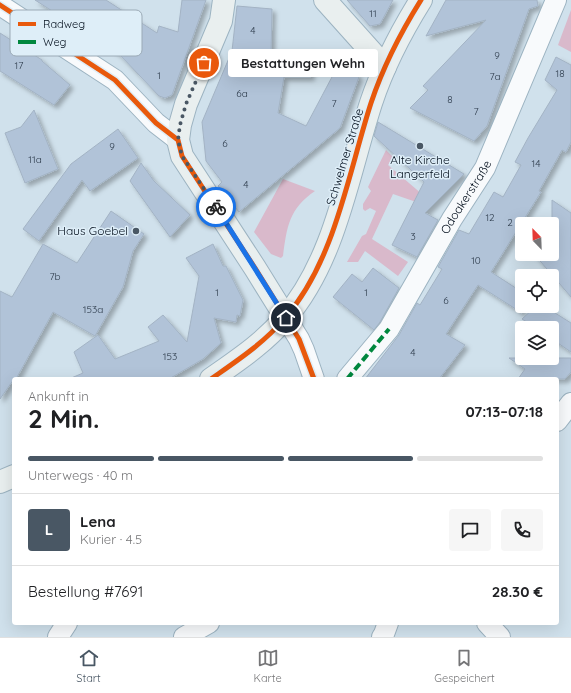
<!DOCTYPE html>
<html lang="de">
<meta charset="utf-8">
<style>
body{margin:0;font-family:Quicksand,sans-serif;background:#f6f6f6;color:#202124;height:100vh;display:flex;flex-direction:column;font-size:15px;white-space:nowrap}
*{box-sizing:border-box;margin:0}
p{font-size:13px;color:#757577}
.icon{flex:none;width:22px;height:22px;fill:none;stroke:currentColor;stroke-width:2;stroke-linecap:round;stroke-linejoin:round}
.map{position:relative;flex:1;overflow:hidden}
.sheet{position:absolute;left:12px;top:377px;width:547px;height:248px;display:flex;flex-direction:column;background:#fff;border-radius:4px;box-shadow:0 4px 16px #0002}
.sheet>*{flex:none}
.needle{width:26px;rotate:337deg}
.controls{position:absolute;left:515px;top:217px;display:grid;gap:8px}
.controls a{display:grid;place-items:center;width:44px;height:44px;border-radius:4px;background:#fff;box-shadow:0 4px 16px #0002;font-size:20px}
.pin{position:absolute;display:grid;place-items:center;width:34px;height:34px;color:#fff;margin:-17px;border:2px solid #fff;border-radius:50%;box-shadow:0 1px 4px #0007}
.courier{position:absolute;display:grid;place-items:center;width:40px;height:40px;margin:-20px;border:3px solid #1a73e8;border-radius:50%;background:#fff;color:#222;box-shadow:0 1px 5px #0007}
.bubble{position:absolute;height:28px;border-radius:4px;background:#fff;box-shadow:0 4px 16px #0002;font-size:13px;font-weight:800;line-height:28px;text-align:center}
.headline em{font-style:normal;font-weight:800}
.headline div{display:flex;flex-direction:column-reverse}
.headline{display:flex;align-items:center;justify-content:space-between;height:68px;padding:0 16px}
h1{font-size:26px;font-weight:800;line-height:30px}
.bar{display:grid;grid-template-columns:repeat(4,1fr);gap:6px 4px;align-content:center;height:48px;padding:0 16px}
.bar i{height:5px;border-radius:3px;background:#e0e0e0}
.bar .on{background:#495764}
.bar p{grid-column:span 4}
.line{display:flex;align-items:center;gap:10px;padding:0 16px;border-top:1px solid #e0e0e0}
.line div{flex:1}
.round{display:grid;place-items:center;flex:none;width:42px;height:42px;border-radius:4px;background:#f6f6f6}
.dock{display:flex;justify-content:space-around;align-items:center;height:56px;border-top:1px solid #e0e0e0;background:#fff;font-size:11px;color:#757577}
.dock a{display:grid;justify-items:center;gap:2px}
.dock .on{color:#495764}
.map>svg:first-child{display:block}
.green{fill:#d9b9cb}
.building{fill:#b1c3d8;stroke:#a3b3c4;filter:url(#shadow)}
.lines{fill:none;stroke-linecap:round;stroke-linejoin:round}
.street-casing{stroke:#9cb3c1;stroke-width:22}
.secondary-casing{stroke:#9cb3c1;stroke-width:24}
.street{stroke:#f8fafc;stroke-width:20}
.secondary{stroke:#e9efef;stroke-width:22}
.quiet{stroke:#00873e;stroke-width:4;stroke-dasharray:8 4;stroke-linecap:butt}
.cycleway-casing{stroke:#deeef8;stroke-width:8}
.cycleway{stroke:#e8590c;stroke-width:5}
.done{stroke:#495764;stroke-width:4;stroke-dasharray:0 7.2}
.route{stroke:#1a73e8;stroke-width:5}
.poi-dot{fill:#495764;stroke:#deeef8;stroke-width:1.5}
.labels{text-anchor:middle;stroke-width:3;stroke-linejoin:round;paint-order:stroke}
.number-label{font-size:10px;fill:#2c3a4a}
.street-label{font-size:12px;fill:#000d1b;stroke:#deeef8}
.poi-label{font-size:12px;fill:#000d1b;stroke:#deeef8}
.key{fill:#deeef8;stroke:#9baab6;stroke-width:1}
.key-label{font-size:11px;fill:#000d1b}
</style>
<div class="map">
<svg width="571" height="637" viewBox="0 0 571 637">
<defs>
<filter id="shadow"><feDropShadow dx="3.5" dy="3.5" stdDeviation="2" flood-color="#0004"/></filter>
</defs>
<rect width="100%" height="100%" fill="#d0e1ec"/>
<g class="green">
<path d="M571,10V52L558,45Z"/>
<path d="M386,150L393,157L388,165L423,195L419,203L393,194L372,239L408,262L398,276L365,251L358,262H347L362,236L366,234L376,211L370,208L365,211L363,209V204L371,191L368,187Z"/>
<path d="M283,179L315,191C289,209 287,226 283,256L281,258L271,254L254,232Z"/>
</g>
<g class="building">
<path d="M35,0H106L157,33L159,26L178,32L182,0H206L172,95L165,98L159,96L119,54Z"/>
<path d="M347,0H393L380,24L370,26Z"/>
<path d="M446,0H537L538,6L529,9L487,126L474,141L410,108L428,90L423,86L486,20L426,36Z"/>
<path d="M237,6L272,9L271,53L310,52L311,77H284L278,113L306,126L342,58L359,77L340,128L239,212L218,186L222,182L206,161L202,122L232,51Z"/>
<path d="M0,33L42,60V61L70,85L54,105L0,71Z"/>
<path d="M556,57L571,65V142L566,152L562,150L539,191L541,192L491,272L522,292V313L478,285L446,334L465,345L439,379H365L399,335L417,303L420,305L442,269L438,267L459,230L469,234L494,192L503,197L521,165L515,162L528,138L557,90L545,80Z"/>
<path d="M34,110L58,169L25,183L5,133L21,127Z"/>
<path d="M378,122L464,174L425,213L438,220L417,257L392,245L424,182L374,136Z"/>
<path d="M118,129L138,158L90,191L82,180L39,241L23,229L71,164Z"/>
<path d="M141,163L154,181L190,215L170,237L130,181Z"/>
<path d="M552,200L571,213V297L534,254H552Z"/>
<path d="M111,211L144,234L133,251L123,287L95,336L53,312L16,379H14L0,399V291L12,297L43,244L77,263Z"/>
<path d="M213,244L223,266H226L243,300L240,316L237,315L236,322L214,318L221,343L203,359L169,379H69L83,373L74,352L98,335L115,359L159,341L148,327L163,315L187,342L199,276L186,258Z"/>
<path d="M373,268L399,288L380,322L374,330L333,297L352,274L362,282Z"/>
<path d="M536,306H544L571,323V352L552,339V328H536L522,319Z"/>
<path d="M509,358H571V372L565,379H518L525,369Z"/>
</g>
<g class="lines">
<g class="street-casing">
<g id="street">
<path d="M0,5L115,80L156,123L178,140"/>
<path d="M286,318L299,339L304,350L314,379"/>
<path id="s1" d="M347,379L389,329L452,219L485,168L556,0"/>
<path d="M557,421L571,403"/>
<path d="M487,623L500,637"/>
<path d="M58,637L67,623"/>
<path d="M184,637L209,623"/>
<path d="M382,637L384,634L388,623"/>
</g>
</g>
<g class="secondary-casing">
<g id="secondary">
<path d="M224,0L221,21L186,104L180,125L178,140L182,156L255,268L286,318"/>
<path d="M325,0L385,67"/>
<path d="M211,379C238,360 264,343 285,318C335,261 348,174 371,103C383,67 401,32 421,0"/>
<path d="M0,482L14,476"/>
</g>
</g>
<use href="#street" class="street"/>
<use href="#secondary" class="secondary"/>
<path class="quiet" d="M347,379L389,329"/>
<g class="cycleway-casing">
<g id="cycleway">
<path d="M0,5L115,80L156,123L178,140L182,156L255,268L299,339L314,379"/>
<path d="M211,379C238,360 264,343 285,318C335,261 348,174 371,103C383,67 401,32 421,0"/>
</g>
</g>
<use href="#cycleway" class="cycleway"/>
</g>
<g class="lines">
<path class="done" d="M204,63L186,104L180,125L178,140L182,156L216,207"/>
<path class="route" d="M216,207L286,318"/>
</g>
<g class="poi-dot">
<circle cx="420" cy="146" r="4"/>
<circle cx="136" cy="231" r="4"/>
</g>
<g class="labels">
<g class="number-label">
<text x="373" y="17">11</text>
<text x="253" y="34">4</text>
<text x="497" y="59">9</text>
<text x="19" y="69">17</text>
<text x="560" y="77">18</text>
<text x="159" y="79">1</text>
<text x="495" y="80">7a</text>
<text x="242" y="97">6a</text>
<text x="450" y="103">8</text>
<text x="334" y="107">7</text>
<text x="476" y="115">7</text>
<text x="225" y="147">6</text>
<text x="112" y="150">9</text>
<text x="35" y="163">11a</text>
<text x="536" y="167">14</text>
<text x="246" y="188">4</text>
<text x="490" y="221">12</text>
<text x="510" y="226">2</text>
<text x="413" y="240">3</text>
<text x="476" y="264">10</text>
<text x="55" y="280">7b</text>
<text x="217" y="296">1</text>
<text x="366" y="296">1</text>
<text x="446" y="304">6</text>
<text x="93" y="313">153a</text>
<text x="413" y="356">4</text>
<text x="170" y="360">153</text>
</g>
<g class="street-label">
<text transform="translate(345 157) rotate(-73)" y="4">Schwelmer Straße</text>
<text dy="4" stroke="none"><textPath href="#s1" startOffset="218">Odoakerstraße</textPath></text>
</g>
<g class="poi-label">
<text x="420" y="164">Alte Kirche<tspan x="420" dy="14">Langerfeld</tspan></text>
<text x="128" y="235" text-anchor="end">Haus Goebel</text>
</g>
</g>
<rect x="10" y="10" width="132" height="46" rx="6" class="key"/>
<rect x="18" y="22" width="18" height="4" fill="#e8590c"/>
<rect x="18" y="40" width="18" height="4" fill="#00873e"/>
<g class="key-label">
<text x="43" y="28">Radweg</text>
<text x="43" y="46">Weg</text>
</g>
</svg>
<div class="controls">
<a><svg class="needle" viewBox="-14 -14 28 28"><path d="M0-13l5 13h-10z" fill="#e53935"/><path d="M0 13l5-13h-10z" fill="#757577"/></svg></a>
<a><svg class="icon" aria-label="locate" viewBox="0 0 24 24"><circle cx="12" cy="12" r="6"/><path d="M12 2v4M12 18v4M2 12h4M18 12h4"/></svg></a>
<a><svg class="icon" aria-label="layers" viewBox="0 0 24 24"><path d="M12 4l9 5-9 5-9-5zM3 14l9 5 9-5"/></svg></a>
</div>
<div class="pin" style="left:204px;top:63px;background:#ea580c"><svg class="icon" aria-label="bag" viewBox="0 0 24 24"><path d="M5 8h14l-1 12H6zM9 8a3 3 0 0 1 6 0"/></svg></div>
<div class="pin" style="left:286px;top:318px;background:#1f2937"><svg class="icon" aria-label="home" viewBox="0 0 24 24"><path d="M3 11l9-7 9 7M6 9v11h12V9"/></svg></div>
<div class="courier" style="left:216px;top:207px"><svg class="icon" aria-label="bike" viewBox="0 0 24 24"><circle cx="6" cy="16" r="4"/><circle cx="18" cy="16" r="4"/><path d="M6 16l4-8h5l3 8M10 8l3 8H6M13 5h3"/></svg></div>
<div class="bubble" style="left:228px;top:49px;width:150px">Bestattungen Wehn</div>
<section class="sheet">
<div class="headline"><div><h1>2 Min.</h1><p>Ankunft in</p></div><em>07:13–07:18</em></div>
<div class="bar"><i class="on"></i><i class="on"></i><i class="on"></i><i></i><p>Unterwegs · 40 m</p></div>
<div class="line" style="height:72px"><b class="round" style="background:#495764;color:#fff">L</b><div><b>Lena</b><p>Kurier · 4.5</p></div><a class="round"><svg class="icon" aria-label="chat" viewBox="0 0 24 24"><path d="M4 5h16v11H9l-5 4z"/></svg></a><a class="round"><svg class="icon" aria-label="phone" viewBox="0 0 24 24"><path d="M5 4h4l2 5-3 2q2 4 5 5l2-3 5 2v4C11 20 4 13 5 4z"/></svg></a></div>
<div class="line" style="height:52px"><div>Bestellung #7691</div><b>28.30 €</b></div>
</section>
</div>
<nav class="dock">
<a class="on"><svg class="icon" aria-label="home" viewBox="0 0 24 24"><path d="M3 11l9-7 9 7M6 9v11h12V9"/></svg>Start</a>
<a><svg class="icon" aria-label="map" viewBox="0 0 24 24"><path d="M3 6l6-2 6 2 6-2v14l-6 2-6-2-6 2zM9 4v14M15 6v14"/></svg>Karte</a>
<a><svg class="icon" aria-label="saved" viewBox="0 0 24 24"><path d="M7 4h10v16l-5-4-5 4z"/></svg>Gespeichert</a>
</nav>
